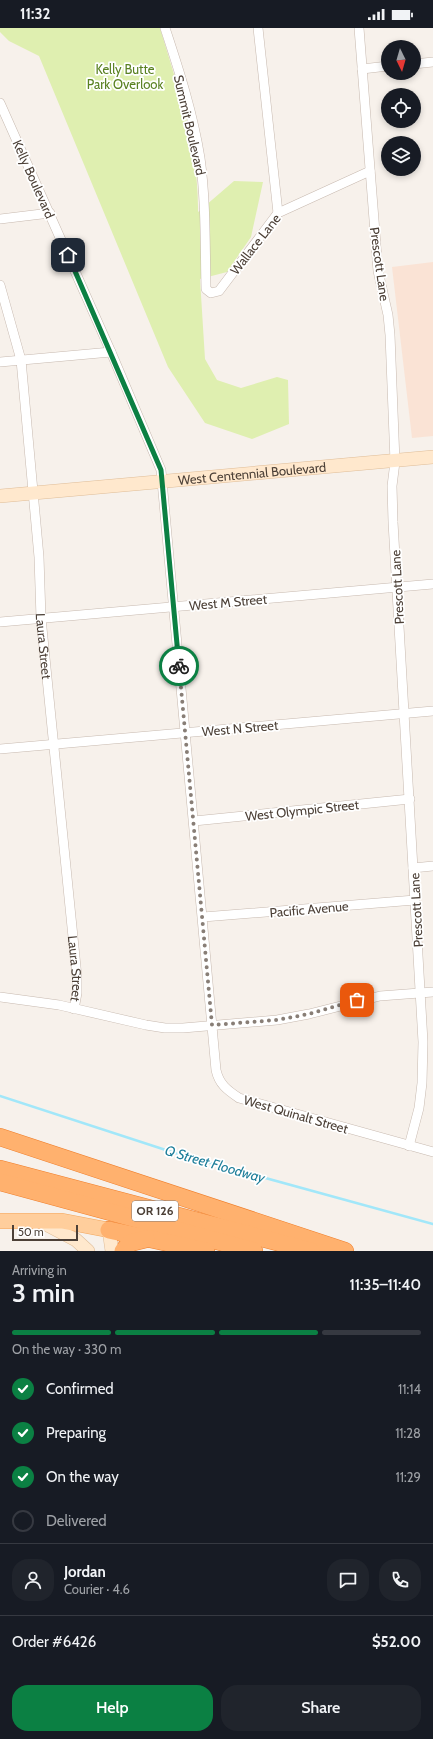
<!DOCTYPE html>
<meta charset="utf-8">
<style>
body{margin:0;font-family:Cabin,sans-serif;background:#20242c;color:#f1f3f6;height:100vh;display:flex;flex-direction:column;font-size:15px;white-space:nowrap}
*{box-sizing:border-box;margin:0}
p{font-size:13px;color:#9ea1a6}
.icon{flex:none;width:22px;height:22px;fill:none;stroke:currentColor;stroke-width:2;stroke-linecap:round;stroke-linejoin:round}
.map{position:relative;height:1223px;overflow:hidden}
.sheet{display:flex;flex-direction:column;background:#171b24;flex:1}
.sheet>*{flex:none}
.needle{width:26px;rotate:175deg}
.buttons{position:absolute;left:381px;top:12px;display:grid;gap:8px}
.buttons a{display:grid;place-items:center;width:40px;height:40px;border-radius:50%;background:#171b24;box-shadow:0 2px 6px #0003;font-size:20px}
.scale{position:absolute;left:12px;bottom:10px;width:66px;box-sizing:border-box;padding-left:4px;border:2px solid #4c4037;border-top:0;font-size:11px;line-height:14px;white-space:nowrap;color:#4c4037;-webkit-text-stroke:3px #fff;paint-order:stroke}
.pin{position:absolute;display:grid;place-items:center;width:34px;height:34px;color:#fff;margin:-17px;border-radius:8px;box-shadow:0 2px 6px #0006}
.courier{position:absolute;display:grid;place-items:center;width:40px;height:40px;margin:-20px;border:3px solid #0b8043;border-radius:50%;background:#fff;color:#222;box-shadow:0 1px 5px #0007}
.headline em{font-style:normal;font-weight:600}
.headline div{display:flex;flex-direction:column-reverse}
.headline{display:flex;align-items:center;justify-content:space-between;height:68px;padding:0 12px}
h1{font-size:26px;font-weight:600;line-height:30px}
.bar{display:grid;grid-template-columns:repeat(4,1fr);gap:6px 4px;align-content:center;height:48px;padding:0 12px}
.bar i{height:5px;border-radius:3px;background:#363941}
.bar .active{background:#0b8043}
.bar p{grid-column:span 4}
.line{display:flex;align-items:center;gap:10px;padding:0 12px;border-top:1px solid #363941}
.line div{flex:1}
.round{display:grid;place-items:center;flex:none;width:42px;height:42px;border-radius:16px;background:#20242c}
ol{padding:0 12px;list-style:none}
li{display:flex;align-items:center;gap:12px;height:44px}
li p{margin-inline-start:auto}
li .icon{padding:4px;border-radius:50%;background:#0b8043;color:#fff;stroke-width:4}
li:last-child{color:#9ea1a6}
li i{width:22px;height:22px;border:2px solid #363941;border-radius:50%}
.button{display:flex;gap:8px;margin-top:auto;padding:8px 12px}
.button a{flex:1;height:46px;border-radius:16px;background:#0b8043;color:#fff;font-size:16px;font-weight:600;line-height:46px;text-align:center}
.button a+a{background:#20242c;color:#f1f3f6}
.status{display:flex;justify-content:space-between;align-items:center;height:28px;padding:0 20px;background:#171b24;direction:ltr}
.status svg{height:11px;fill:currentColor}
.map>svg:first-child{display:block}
.commercial{fill:#fae3d5}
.green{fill:#dfefb0}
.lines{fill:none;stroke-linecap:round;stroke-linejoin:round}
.stream{stroke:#a2e7f9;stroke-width:2.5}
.street-casing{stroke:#c7b9af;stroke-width:10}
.secondary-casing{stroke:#dfbd98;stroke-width:14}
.primary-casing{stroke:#f2a75e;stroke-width:16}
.highway-casing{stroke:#ef7f2c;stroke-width:18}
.street{stroke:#fff;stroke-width:9}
.secondary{stroke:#ffe8cd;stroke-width:13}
.primary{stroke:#ffce9c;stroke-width:15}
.highway{stroke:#ffb16e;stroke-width:17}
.done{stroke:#887e76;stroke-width:4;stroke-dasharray:0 7.2}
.route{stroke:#0b8043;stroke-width:5}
.labels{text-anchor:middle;stroke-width:3.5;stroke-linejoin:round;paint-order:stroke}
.shield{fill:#fff;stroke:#827973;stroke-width:1}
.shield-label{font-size:12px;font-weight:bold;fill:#4c4037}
.park-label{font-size:13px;fill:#598121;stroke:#fff}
.street-label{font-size:13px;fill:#4c4037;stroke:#fff}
.water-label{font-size:14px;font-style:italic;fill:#1e7e9a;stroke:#fff}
</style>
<div class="status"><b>11:32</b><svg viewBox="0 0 49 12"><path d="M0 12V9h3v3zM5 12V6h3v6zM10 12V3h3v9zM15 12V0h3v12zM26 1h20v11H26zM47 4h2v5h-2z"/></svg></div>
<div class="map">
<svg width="433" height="1223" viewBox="0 0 433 1223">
<rect width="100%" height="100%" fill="#f7f1eb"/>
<path class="commercial" d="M433,234V408L412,410L392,239Z"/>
<path class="green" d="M0,0H160C178,60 199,120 198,184L234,153L263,154L251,209L227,244L200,251L205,331L217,352L241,360L277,349L288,352L289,396L252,411L205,395L168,339L39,28L9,13L0,4Z"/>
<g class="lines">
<path class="stream" d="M0,1068L178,1126L433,1196"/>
<g class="street-casing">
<g id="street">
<path d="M165,0C179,42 193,86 200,130C206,173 205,217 206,261L211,265L219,263L278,185L370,143"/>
<path d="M258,0L278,185"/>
<path d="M359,0L378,243L388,287L390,307L395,434L392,458L393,494L423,1014L422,1055L419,1080L409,1118"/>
<path d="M414,36L433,34"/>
<path d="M362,41L388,38"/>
<path d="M0,75L111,324L161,442L216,1042C219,1056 227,1062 239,1070L433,1124"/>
<path d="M0,191L50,185"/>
<path id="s1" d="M0,257L21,332L39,529L41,590L77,949V965L74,981"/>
<path d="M0,334L111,324"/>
<path d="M0,594L433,556"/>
<path d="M0,721L433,683"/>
<path d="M194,793L410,771"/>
<path d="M413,840L433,838"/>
<path d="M203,889L415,872"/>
<path d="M0,969L59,977L146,997L165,1000H183L277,992L309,986L380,968L433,964"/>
</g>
</g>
<g class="secondary-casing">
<g id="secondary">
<path id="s2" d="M0,468L433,429"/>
<path d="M40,1193L76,1212L88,1223"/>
<path d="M109,1202L112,1223"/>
</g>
</g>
<g class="primary-casing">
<path id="primary" d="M0,1193H62L109,1202"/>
</g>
<g class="highway-casing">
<g id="highway">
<path d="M0,1109L345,1223"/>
<path d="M0,1141L311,1223"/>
<path d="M0,1154L254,1223"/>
<path d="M109,1202L206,1223"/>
<path d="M123,1223L130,1215L146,1211"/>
</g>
</g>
<use href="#street" class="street"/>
<use href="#secondary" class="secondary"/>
<use href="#primary" class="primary"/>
<use href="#highway" class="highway"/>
</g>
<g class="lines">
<path class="done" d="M179,638L212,997L277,992L309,986L357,972"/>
<path class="route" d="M68,227L161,442L179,638"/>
</g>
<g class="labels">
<rect class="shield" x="132" y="1173" width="46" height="20" rx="3"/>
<g class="shield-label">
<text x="155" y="1187">OR 126</text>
</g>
<g class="park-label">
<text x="125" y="46">Kelly Butte<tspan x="125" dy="15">Park Overlook</tspan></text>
</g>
<g class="street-label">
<text transform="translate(190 97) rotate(77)" y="5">Summit Boulevard</text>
<text transform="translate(34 151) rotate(66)" y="5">Kelly Boulevard</text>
<text transform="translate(255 216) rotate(-52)" y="5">Wallace Lane</text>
<text transform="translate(380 236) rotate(82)" y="5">Prescott Lane</text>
<text dy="5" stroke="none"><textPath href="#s2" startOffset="253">West Centennial Boulevard</textPath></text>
<text transform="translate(397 559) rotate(-93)" y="5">Prescott Lane</text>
<text transform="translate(228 574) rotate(-5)" y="5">West M Street</text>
<text dy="5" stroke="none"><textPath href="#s1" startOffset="365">Laura Street</textPath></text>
<text transform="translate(240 700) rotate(-5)" y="5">West N Street</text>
<text transform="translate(302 782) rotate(-6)" y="5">West Olympic Street</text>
<text transform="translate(309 881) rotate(-5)" y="5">Pacific Avenue</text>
<text transform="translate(416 882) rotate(-93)" y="5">Prescott Lane</text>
<text dy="5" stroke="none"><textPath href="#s1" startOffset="689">Laura Street</textPath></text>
<text transform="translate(296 1086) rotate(16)" y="5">West Quinalt Street</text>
</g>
<g class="water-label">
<text transform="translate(215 1136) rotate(16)" y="5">Q Street Floodway</text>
</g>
</g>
</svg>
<div class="buttons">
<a><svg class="needle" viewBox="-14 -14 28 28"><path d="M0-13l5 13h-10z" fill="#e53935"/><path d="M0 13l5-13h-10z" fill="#9ea1a6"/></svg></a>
<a><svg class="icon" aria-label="locate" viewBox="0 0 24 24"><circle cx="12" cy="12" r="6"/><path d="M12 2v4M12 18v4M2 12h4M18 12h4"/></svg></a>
<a><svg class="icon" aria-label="layers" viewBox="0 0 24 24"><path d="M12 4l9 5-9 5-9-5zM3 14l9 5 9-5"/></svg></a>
</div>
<div class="scale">50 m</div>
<div class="pin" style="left:357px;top:972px;background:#ea580c"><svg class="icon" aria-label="bag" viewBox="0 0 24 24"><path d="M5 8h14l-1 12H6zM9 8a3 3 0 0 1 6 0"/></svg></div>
<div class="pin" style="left:68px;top:227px;background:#1f2937"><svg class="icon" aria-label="home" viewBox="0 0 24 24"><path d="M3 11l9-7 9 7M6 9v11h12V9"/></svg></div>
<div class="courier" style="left:179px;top:638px"><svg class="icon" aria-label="bike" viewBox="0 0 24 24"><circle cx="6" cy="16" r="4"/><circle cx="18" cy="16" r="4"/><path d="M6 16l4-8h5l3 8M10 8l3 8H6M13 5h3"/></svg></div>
</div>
<section class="sheet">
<div class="headline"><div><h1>3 min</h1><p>Arriving in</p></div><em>11:35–11:40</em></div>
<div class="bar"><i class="active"></i><i class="active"></i><i class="active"></i><i></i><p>On the way · 330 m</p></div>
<ol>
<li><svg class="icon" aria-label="check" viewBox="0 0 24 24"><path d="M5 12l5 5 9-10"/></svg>Confirmed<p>11:14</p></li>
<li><svg class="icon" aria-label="check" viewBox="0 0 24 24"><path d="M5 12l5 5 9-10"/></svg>Preparing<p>11:28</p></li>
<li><svg class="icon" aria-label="check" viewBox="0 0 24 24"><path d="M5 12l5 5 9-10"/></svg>On the way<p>11:29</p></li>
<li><i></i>Delivered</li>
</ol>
<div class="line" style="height:72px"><a class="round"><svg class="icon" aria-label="person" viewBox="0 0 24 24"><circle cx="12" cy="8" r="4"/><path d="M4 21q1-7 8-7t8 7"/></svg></a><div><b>Jordan</b><p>Courier · 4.6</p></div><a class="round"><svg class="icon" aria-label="chat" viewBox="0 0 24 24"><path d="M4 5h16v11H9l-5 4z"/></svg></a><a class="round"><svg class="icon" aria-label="phone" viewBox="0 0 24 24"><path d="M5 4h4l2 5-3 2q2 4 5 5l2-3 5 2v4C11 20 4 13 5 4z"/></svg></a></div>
<div class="line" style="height:52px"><div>Order #6426</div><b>$52.00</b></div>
<div class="button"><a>Help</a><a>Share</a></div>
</section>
